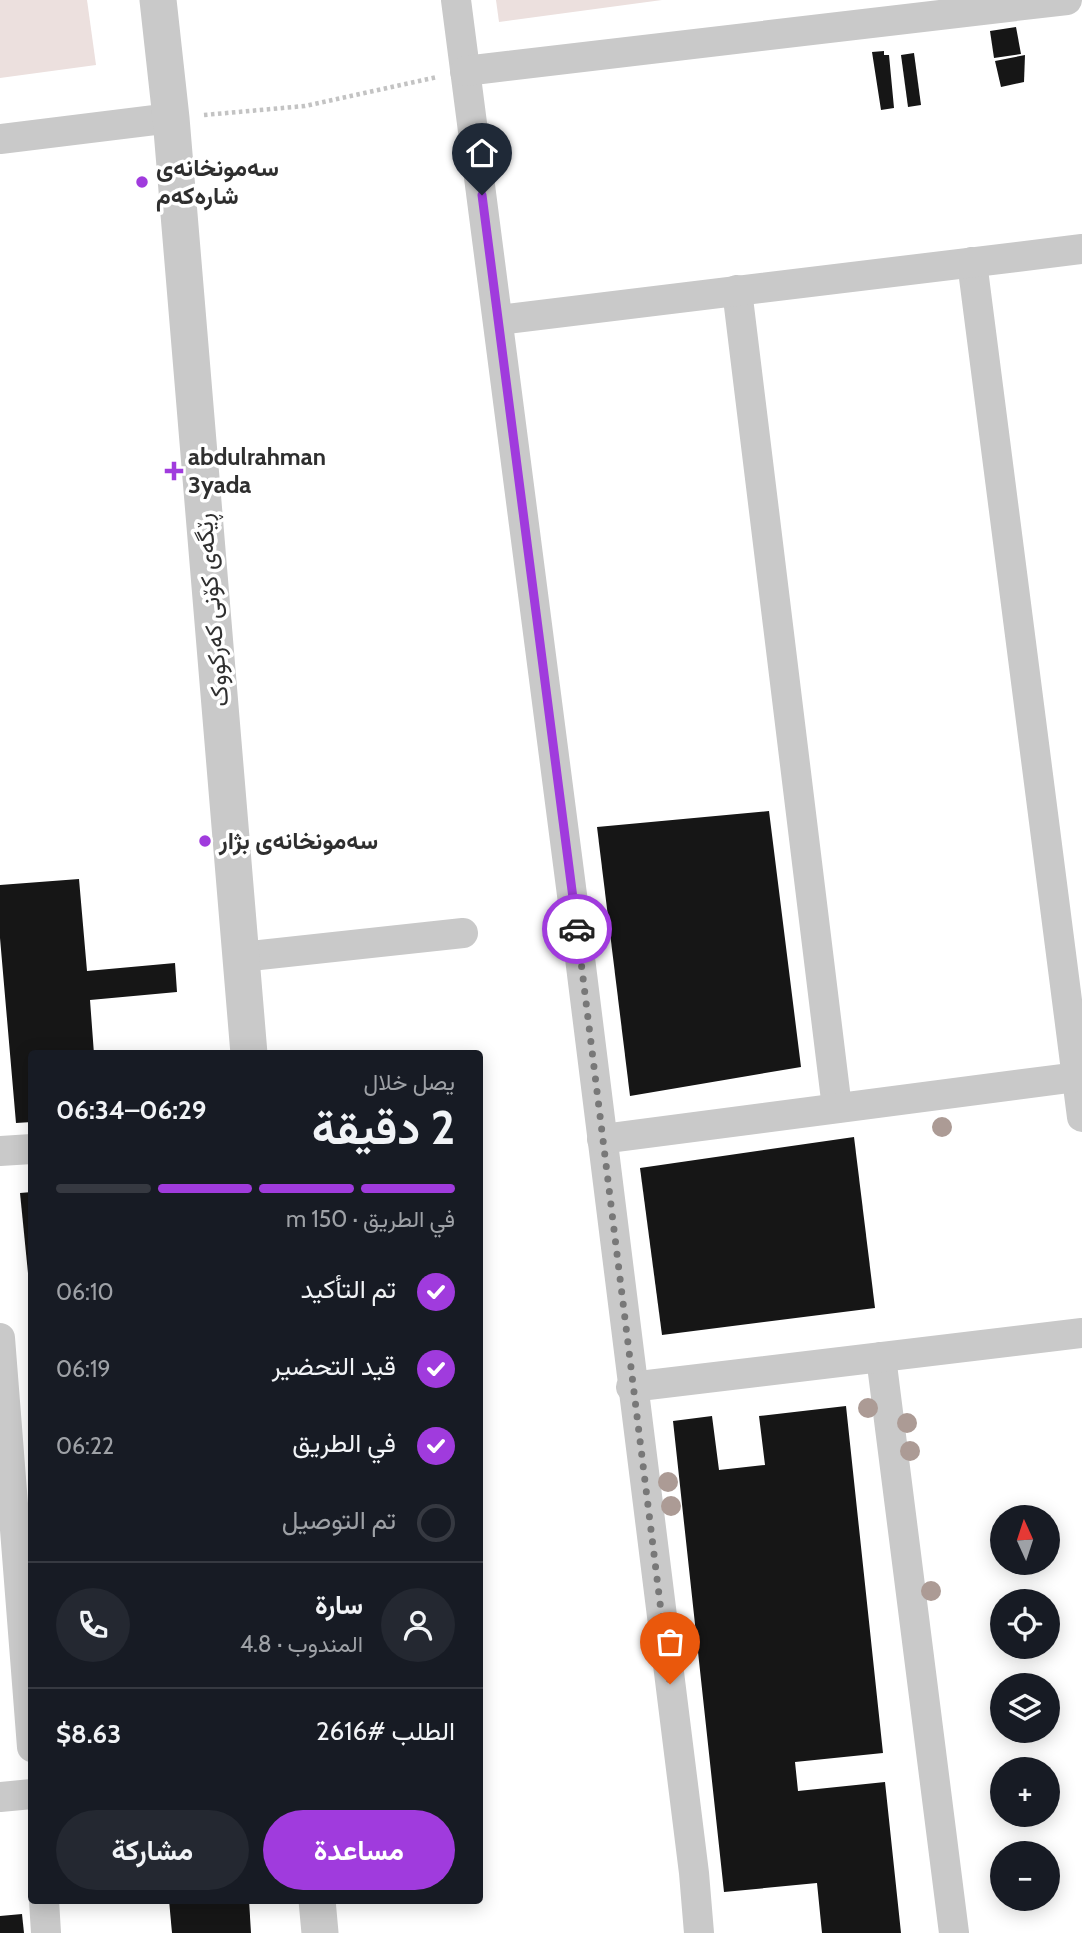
<!DOCTYPE html>
<html lang="ar">
<meta charset="utf-8">
<style>
body{margin:0;font-family:Cabin,Vazirmatn,sans-serif;background:#242831;color:#f1f3f6;direction:rtl;height:100vh;display:flex;flex-direction:column;font-size:26px;white-space:nowrap}
*{box-sizing:border-box;margin:0}
p{font-size:23px;color:#9ea1a6}
.icon{flex:none;width:38px;height:38px;fill:none;stroke:currentColor;stroke-width:2;stroke-linecap:round;stroke-linejoin:round}
.map{position:relative;flex:1;overflow:hidden;direction:ltr}
.details{position:absolute;left:28px;top:1050px;width:455px;height:854px;display:flex;flex-direction:column;background:#171b24;border-radius:7px;box-shadow:0 4px 18px #0003;direction:rtl}
.details>*{flex:none}
.needle{width:46px;rotate:357deg}
.fabs{position:absolute;left:990px;top:1505px;display:grid;gap:14px}
.fabs a{display:grid;place-items:center;width:70px;height:70px;border-radius:50%;background:#171b24;box-shadow:0 4px 18px #0003;font-size:35px}
.pin{position:absolute;display:grid;place-items:center;width:60px;height:60px;color:#fff;margin:-72px -30px;border-radius:50% 50% 50% 0;rotate:-45deg;box-shadow:0 0 7px #0007}
.pin .icon{rotate:45deg}
.courier{position:absolute;display:grid;place-items:center;width:70px;height:70px;margin:-35px;border:5px solid #a03bdd;border-radius:50%;background:#fff;color:#222;box-shadow:0 2px 9px #0007}
.head em{font-style:normal;font-weight:700}
.head div{display:flex;flex-direction:column-reverse}
.head{display:flex;align-items:center;justify-content:space-between;height:119px;padding:0 28px}
h1{font-size:46px;font-weight:700;line-height:52px}
.bar{display:grid;grid-template-columns:repeat(4,1fr);gap:10px 7px;align-content:center;height:84px;padding:0 28px}
.bar i{height:9px;border-radius:5px;background:#363941}
.bar .on{background:#a03bdd}
.bar p{grid-column:span 4}
.line{display:flex;align-items:center;gap:18px;padding:0 28px;border-top:2px solid #363941}
.line div{flex:1}
.round{display:grid;place-items:center;flex:none;width:74px;height:74px;border-radius:37px;background:#242831}
ol{padding:0 28px;list-style:none}
li{display:flex;align-items:center;gap:21px;height:77px}
li p{margin-inline-start:auto}
li .icon{padding:7px;border-radius:50%;background:#a03bdd;color:#fff;stroke-width:4}
li:last-child{color:#9ea1a6}
li i{width:38px;height:38px;border:4px solid #363941;border-radius:50%}
.action{display:flex;gap:14px;margin-top:auto;padding:14px 28px}
.action a{flex:1;height:80px;border-radius:42px;background:#a03bdd;color:#fff;font-size:28px;font-weight:700;line-height:80px;text-align:center}
.action a+a{background:#242831;color:#f1f3f6}
.map>svg:first-child{display:block}
.green{fill:#ece0de}
.building{fill:#161616}
.lines{fill:none;stroke-linecap:round;stroke-linejoin:round}
.path{stroke:#c3c3c3;stroke-width:4.5;stroke-dasharray:3.5 3.5;stroke-linecap:butt}
.minor{stroke:#c9c9c9;stroke-width:30}
.tertiary{stroke:#c9c9c9;stroke-width:37}
.tree{fill:#ac9b95}
.done{stroke:#787878;stroke-width:7;stroke-dasharray:0 12.6}
.route{stroke:#a03bdd;stroke-width:9}
.poi-dot{fill:#a03bdd;stroke:#fff;stroke-width:2.5}
.labels{text-anchor:middle;stroke-width:7;stroke-linejoin:round;paint-order:stroke}
.poi-label{font-size:24px;font-weight:bold;fill:#2f2f2f;stroke:#fff;text-anchor:start}
.street-label{font-size:24px;fill:#2f2f2f;stroke:#fff}
</style>
<div class="map">
<svg width="1082" height="1933" viewBox="0 0 1082 1933">
<rect width="100%" height="100%" fill="#fff"/>
<g class="green">
<path d="M0,0H87L96,65L0,78Z"/>
<path d="M496,0H662L499,22Z"/>
</g>
<g class="building">
<path d="M1016,27L1021,54L994,58L990,31Z"/>
<path d="M884,51V55H889L894,108L881,110L872,52Z"/>
<path d="M914,53L921,105L908,107L901,55Z"/>
<path d="M1025,55L1024,82L1001,87L995,61Z"/>
<path d="M769,811L801,1067L630,1096L597,827Z"/>
<path d="M79,879L87,971L175,963L177,992L90,1000L94,1054H32V1122L16,1123L0,938V885Z"/>
<path d="M854,1137L875,1308L662,1335L640,1168Z"/>
<path d="M32,1192V1293H30L20,1193Z"/>
<path d="M846,1406L883,1753L795,1762L798,1791L885,1782L901,1933H822L817,1883L724,1892L673,1421L712,1416L719,1470L765,1465L759,1416Z"/>
<path d="M169,1900H249L251,1933H172Z"/>
<path d="M22,1914L24,1933H0V1916Z"/>
</g>
<g class="lines">
<path class="path" d="M204,115L305,106L437,77"/>
<g class="minor">
<path d="M456,0L575,918L694,1873L699,1933"/>
<path d="M465,71L1067,0"/>
<path d="M0,139L171,118"/>
<path d="M972,262L1082,1117"/>
<path d="M737,290L837,1108"/>
<path d="M498,320L1082,249"/>
<path d="M241,957L463,933"/>
<path d="M602,1139L1077,1077"/>
<path d="M0,1151L32,1149"/>
<path d="M0,1338L32,1747"/>
<path d="M881,1357L954,1933"/>
<path d="M631,1387L1082,1333"/>
<path d="M0,1797L32,1794"/>
<path d="M44,1900L46,1933"/>
</g>
<g class="tertiary">
<path d="M158,0L171,118L249,1054"/>
<path d="M317,1900L320,1933"/>
</g>
</g>
<g class="tree">
<circle cx="942" cy="1127" r="10"/>
<circle cx="868" cy="1408" r="10"/>
<circle cx="907" cy="1423" r="10"/>
<circle cx="910" cy="1451" r="10"/>
<circle cx="668" cy="1482" r="10"/>
<circle cx="671" cy="1506" r="10"/>
<circle cx="931" cy="1591" r="10"/>
</g>
<g class="lines">
<path class="done" d="M577,929L670,1684"/>
<path class="route" d="M482,195L577,929"/>
</g>
<g class="poi-dot">
<circle cx="142" cy="182" r="7"/>
<path d="M170.5 460.5h7v7h7v7h-7v7h-7v-7h-7v-7h7z"/>
<circle cx="205" cy="841" r="7"/>
</g>
<g class="labels">
<g class="poi-label">
<text x="156" y="176">سەمونخانەی<tspan x="156" dy="28">شارەکەم</tspan></text>
<text x="188" y="465">abdulrahman<tspan x="188" dy="28">3yada</tspan></text>
<text x="219" y="849">سەمونخانەی بژار</text>
</g>
<g class="street-label">
<text transform="translate(212 610) rotate(-95)" y="8">ڕێگەی کۆنی کەرکووک</text>
</g>
</g>
</svg>
<div class="fabs">
<a><svg class="needle" viewBox="-14 -14 28 28"><path d="M0-13l5 13h-10z" fill="#e53935"/><path d="M0 13l5-13h-10z" fill="#9ea1a6"/></svg></a>
<a><svg class="icon" aria-label="locate" viewBox="0 0 24 24"><circle cx="12" cy="12" r="6"/><path d="M12 2v4M12 18v4M2 12h4M18 12h4"/></svg></a>
<a><svg class="icon" aria-label="layers" viewBox="0 0 24 24"><path d="M12 4l9 5-9 5-9-5zM3 14l9 5 9-5"/></svg></a>
<a>+</a>
<a>−</a>
</div>
<div class="pin" style="left:670px;top:1684px;background:#ea580c"><svg class="icon" aria-label="bag" viewBox="0 0 24 24"><path d="M5 8h14l-1 12H6zM9 8a3 3 0 0 1 6 0"/></svg></div>
<div class="pin" style="left:482px;top:195px;background:#1f2937"><svg class="icon" aria-label="home" viewBox="0 0 24 24"><path d="M3 11l9-7 9 7M6 9v11h12V9"/></svg></div>
<div class="courier" style="left:577px;top:929px"><svg class="icon" aria-label="car" viewBox="0 0 24 24"><path d="M5 17H2v-5l4-1 3-4h7l3 4 3 1v5h-3M9 17h6M6 11h13"/><circle cx="7" cy="17" r="2"/><circle cx="17" cy="17" r="2"/></svg></div>
<section class="details">
<div class="head"><div><h1>2 دقيقة</h1><p>يصل خلال</p></div><em>06:29–06:34</em></div>
<div class="bar"><i class="on"></i><i class="on"></i><i class="on"></i><i></i><p>في الطريق · 150 m</p></div>
<ol>
<li><svg class="icon" aria-label="check" viewBox="0 0 24 24"><path d="M5 12l5 5 9-10"/></svg>تم التأكيد<p>06:10</p></li>
<li><svg class="icon" aria-label="check" viewBox="0 0 24 24"><path d="M5 12l5 5 9-10"/></svg>قيد التحضير<p>06:19</p></li>
<li><svg class="icon" aria-label="check" viewBox="0 0 24 24"><path d="M5 12l5 5 9-10"/></svg>في الطريق<p>06:22</p></li>
<li><i></i>تم التوصيل</li>
</ol>
<div class="line" style="height:126px"><a class="round"><svg class="icon" aria-label="person" viewBox="0 0 24 24"><circle cx="12" cy="8" r="4"/><path d="M4 21q1-7 8-7t8 7"/></svg></a><div><b>سارة</b><p>المندوب · 4.8</p></div><a class="round"><svg class="icon" aria-label="phone" viewBox="0 0 24 24"><path d="M5 4h4l2 5-3 2q2 4 5 5l2-3 5 2v4C11 20 4 13 5 4z"/></svg></a></div>
<div class="line" style="height:91px"><div>الطلب #2616</div><b>$8.63</b></div>
<div class="action"><a>مساعدة</a><a>مشاركة</a></div>
</section>
</div>
